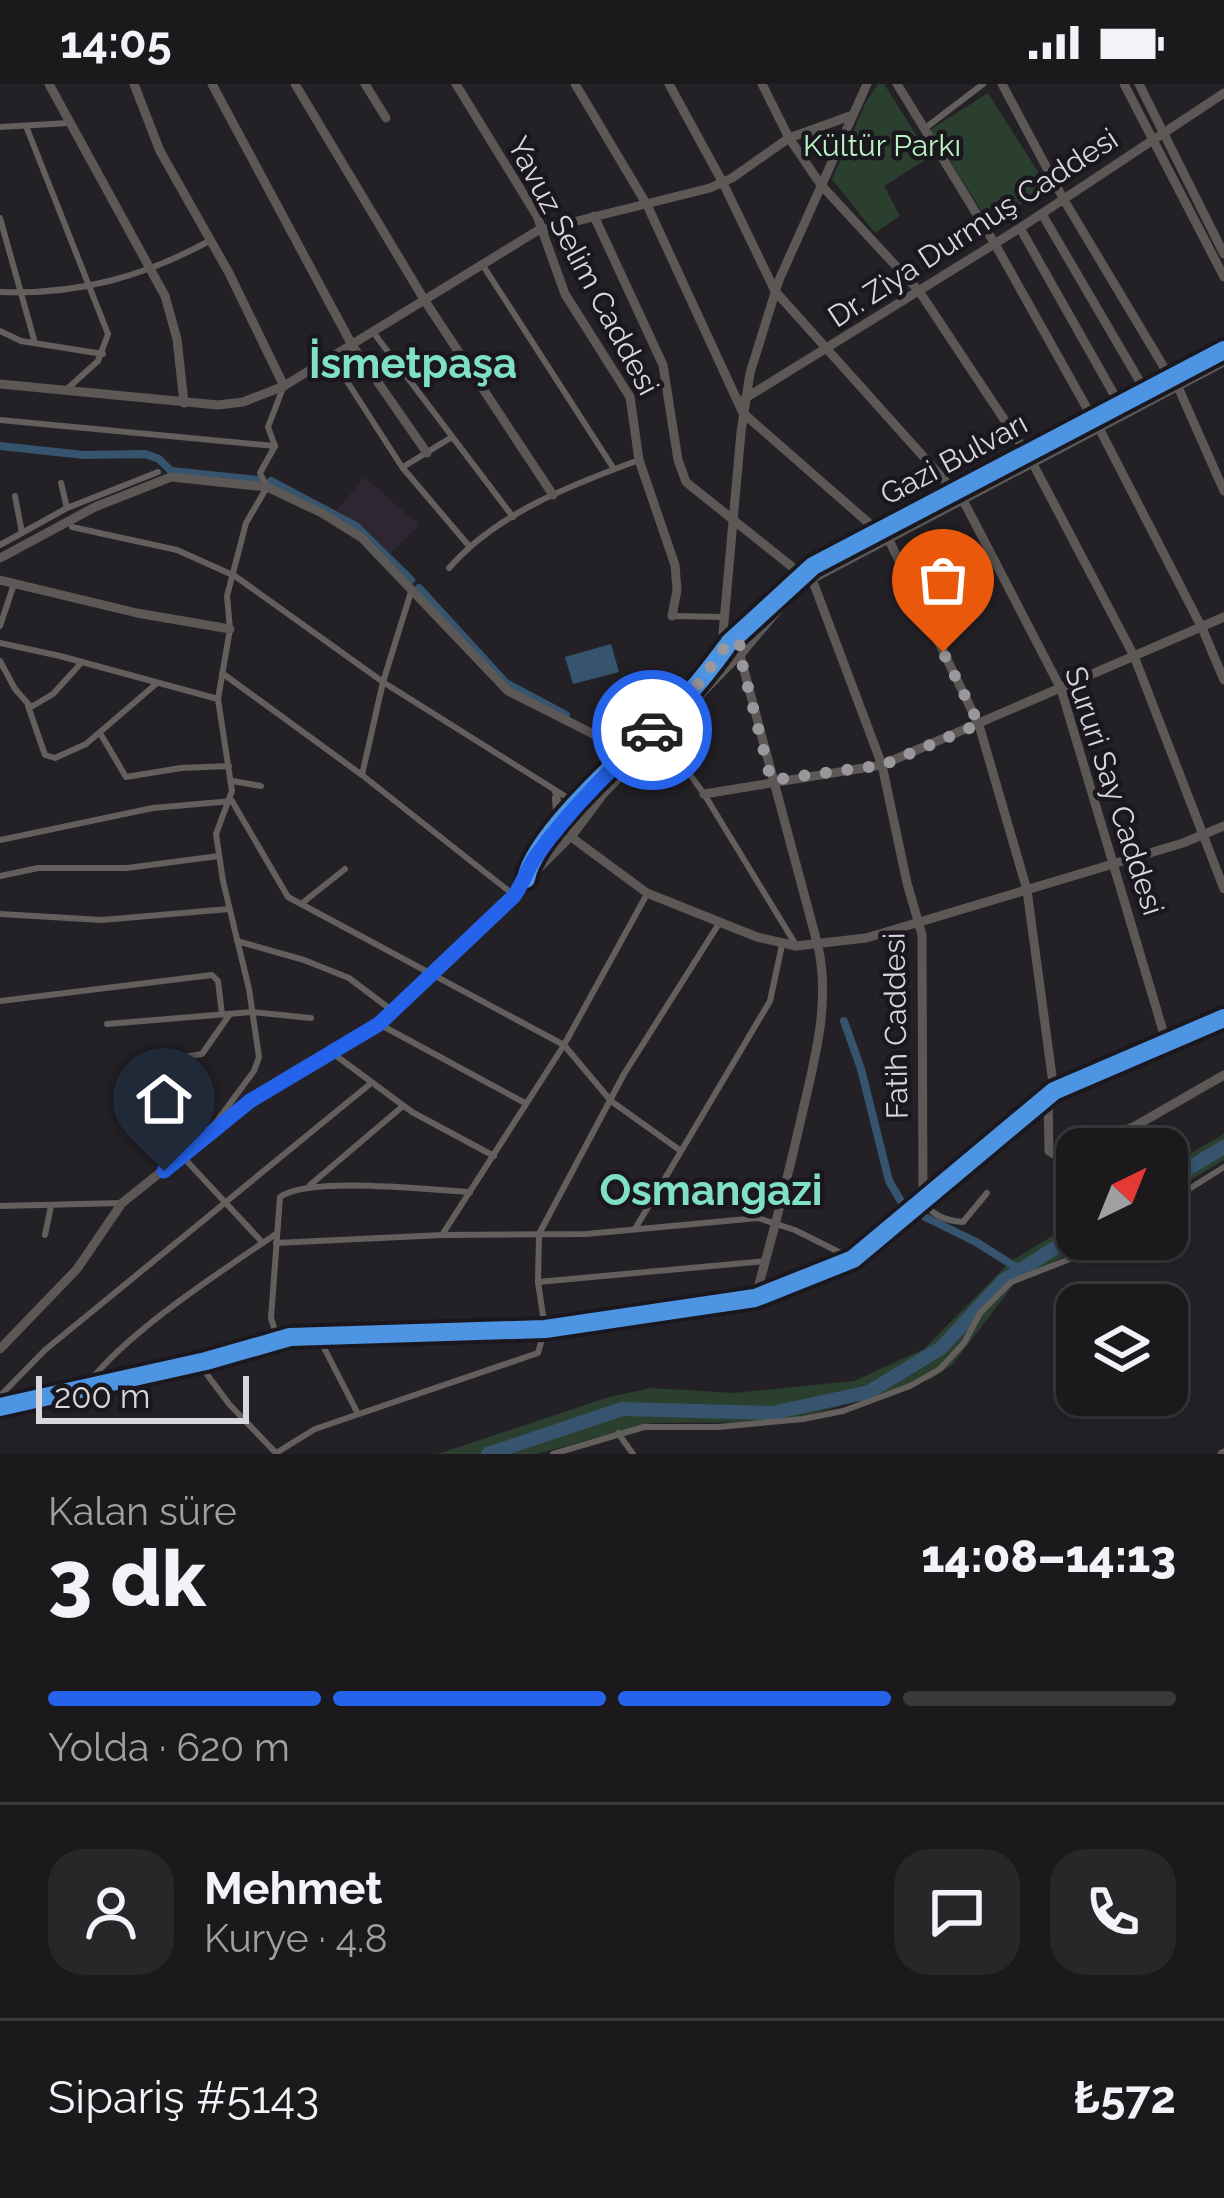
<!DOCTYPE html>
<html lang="tr">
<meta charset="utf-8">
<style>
body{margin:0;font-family:Raleway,sans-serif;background:#282629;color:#f1f3f6;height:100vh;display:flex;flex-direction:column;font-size:45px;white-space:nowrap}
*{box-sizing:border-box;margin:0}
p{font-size:39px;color:#a0a0a3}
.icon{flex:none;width:66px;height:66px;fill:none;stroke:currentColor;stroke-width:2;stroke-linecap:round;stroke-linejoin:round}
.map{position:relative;height:1370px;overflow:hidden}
.side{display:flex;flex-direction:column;background:#1b191c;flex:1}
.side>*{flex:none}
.needle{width:78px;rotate:43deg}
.tools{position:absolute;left:1056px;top:1044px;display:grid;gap:24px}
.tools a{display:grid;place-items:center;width:132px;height:132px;border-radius:24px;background:#1b191c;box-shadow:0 3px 9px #0004,0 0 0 3px #39383b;font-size:60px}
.scale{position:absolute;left:36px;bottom:30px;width:213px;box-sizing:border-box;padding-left:12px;border:6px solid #d9d7dc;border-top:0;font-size:33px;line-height:42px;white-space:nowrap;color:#d9d7dc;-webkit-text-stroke:9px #1b171e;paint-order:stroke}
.pin{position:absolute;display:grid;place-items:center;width:102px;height:102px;color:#fff;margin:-123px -51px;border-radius:50% 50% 50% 0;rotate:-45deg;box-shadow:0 0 12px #0007}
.pin .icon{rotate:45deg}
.courier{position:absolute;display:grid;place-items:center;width:120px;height:120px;margin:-60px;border:9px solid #2563eb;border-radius:50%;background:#fff;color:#222;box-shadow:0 3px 15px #0007}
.head em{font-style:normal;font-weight:800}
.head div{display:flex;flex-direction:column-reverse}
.head{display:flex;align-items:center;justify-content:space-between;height:204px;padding:0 48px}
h1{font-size:78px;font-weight:800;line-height:90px}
.bar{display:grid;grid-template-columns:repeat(4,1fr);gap:18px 12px;align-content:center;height:144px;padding:0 48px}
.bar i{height:15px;border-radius:9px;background:#39383b}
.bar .on{background:#2563eb}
.bar p{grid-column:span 4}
.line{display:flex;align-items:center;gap:30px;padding:0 48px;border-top:3px solid #39383b}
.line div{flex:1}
.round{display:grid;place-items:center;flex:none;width:126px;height:126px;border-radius:36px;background:#282629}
.status{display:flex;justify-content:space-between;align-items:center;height:84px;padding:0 60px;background:#1b191c;direction:ltr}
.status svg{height:33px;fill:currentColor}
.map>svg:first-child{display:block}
.built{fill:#2e2632}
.green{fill:#2b3f2f}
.water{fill:#36546d}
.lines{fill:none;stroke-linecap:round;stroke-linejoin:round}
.canal{stroke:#36546d;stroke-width:8}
.river{stroke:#36546d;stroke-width:14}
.street{stroke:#625f5c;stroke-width:6}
.secondary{stroke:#5b5856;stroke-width:9}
.cycleway-casing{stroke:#1b171e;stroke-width:26}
.cycleway{stroke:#4d94e3;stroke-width:18}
.done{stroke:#9a979c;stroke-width:12;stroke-dasharray:0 21.6}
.route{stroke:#2563eb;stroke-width:15}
.labels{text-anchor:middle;stroke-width:9;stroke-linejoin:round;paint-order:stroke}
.park-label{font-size:30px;fill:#bbf4c2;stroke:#1b171e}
.street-label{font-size:30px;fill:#d9d7dc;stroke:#1b171e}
.district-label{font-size:42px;font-weight:bold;fill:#7fe0c5;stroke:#1b171e}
</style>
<div class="status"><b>14:05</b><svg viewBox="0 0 49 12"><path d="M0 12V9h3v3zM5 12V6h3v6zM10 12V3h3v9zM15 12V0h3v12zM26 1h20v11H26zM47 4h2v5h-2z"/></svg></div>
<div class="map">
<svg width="1224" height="1370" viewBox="0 0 1224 1370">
<rect width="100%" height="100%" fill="#242126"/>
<path class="built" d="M365,393L419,441L390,470L337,426Z"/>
<g class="green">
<path d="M878,0H884L930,73L884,102L900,132L875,149L832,95L866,18Z"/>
<path d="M988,9L1048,104L990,140L930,46Z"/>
<path d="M1224,271V273L820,485L784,513L744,558L740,553L803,494L822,482Z"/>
<path d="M1224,1050V1076L1167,1110V1083Z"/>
<path d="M1077,1137V1155H1095L1014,1200L952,1281L931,1295L802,1333L766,1338L651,1339L537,1370H438L609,1313L651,1304L734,1309L854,1297L924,1265L1011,1177Z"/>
</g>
<path class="water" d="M611,560L619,588L573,600L565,573Z"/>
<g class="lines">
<g class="canal">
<path d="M0,362L84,371L145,370L159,375L171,387L257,396"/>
<path d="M271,397L356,442L411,496"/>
<path d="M419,504L506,599L566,631"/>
<path d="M606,652L628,657"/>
<path d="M844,937L861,985L889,1097L905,1124"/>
<path d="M917,1129L976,1158L1019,1185"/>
</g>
<g class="river">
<path d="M1167,1097L1224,1063"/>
<path d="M488,1370L622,1325L772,1329L869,1308L941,1264L1003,1197L1077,1150"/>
</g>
<g class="street">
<path d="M26,42L108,250L98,277L67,305"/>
<path d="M0,43L69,39"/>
<path d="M924,45L983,0"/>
<path d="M808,49L839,58"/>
<path d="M0,134L35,259"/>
<path d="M482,180L614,385"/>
<path d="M0,208C77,211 144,193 211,156"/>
<path d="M0,247L21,257L103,270"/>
<path d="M373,248L513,433"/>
<path d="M332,274L402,383L469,462"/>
<path d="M0,336L275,362"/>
<path d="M403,383L452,353"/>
<path d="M61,399L67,424"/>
<path d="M15,412L22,449"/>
<path d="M72,443L177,466L235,492L383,598L571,716H580"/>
<path d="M0,461L67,424L158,388"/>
<path d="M449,484C497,429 571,401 639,376"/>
<path d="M672,532L725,533"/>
<path d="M0,542L14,500"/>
<path d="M0,559L60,572L218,615"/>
<path d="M0,577L15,605L31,623L53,610L82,578"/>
<path d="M222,589L362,691L515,812"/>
<path d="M28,622L45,671L55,674L86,660L156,600"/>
<path d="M100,649L126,693L181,684L229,682"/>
<path d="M662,652L704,710L796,861"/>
<path d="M362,691L383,598L411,508"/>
<path d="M232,697L261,702"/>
<path d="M555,708L567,741"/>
<path d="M555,714L557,743"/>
<path d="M0,756L153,724L232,717L288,813L564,961L611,1017L681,1067"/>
<path d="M0,792L38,784H127L219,772"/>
<path d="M301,820L345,785"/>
<path d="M0,830L102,836L229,825"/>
<path d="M237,857L304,876L349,894L394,928"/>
<path d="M0,917L212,891L218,897L222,930"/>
<path d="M107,940L252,928L311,934"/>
<path d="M379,940L525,1019"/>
<path d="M331,968L412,1028L494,1072"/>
<path d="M135,980L202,970L230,930"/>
<path d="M214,1041L254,987L259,973L249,905L223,797L216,750L232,707L218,615L230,545L227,512L246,439L267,403L260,389L275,362L268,343L283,304"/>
<path d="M183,1073L263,1159"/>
<path d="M310,1101L403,1022"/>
<path d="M923,1116C931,1131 946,1137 963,1138L987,1109"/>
<path d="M1167,1119L1224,1083"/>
<path d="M0,1122L122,1119"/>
<path d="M635,1145L770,917L782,861"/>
<path d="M45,1151L51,1122"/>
<path d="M442,1151L564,961L647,810"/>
<path d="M276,1159L442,1151L586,1150L758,1134L795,1146L851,1174"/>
<path d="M538,1198L766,1177"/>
<path d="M319,1254L357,1328"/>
<path d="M278,1256L271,1234L280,1113C310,1092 429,1106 470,1108"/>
<path d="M206,1277L203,1285L229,1320L276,1369L315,1345L538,1269L545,1245L538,1198L539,1150L624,990L720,838"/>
<path d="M87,1301C127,1248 220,1188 276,1150"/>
<path d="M0,1312L45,1266L370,1000"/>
<path d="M618,1349L633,1370"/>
<path d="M553,1370L644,1343H718L803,1335L843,1327L910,1302L940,1285L964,1259L980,1229L1011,1198L1070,1175L1105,1155"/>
</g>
<g class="secondary">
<path d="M49,0L165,212L177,255L184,319"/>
<path d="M134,0L160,67L229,189L284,302"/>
<path d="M212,0L352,261L427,369"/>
<path d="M295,0L425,217L553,411"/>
<path d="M365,0L386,34"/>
<path d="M456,0L537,132L565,210L630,313L639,376L675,481L677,506L672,532"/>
<path d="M575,0L647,121L743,329L879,448"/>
<path d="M669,0L723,99L775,207L956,409"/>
<path d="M762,0L789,54L821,101L919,207L1027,370"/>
<path d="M897,0L995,160L1093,335"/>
<path d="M1002,0L1064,116L1171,295"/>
<path d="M1124,0L1224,193"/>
<path d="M1139,0L1224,170"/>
<path d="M1042,130L1146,308"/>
<path d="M594,132L663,281L678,376L686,398L801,490"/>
<path d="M1020,144L1120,321"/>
<path d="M0,300L218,321L243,318L284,302L537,147L710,104L732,94L789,54L850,32"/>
<path d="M1178,303L1224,407"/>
<path d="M744,315L1020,144L1224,9"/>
<path d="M1099,344L1202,544L1224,596"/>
<path d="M1032,378L1134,572L1224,805"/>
<path d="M963,416L1061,605L1166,957"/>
<path d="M888,454L979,641L1027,806L1054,1007"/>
<path d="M0,474L95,423L171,393L267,403L322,429L362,454L508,607L629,668"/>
<path d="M812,495L882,681L907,799L922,851L923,1116"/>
<path d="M0,496L137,529L230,545"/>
<path d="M729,559L813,482L1224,266"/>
<path d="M737,573L603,710L571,753L647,809L757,853L796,862L866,854L1183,759L1224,742"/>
<path d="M704,710L882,681L1224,533"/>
<circle cx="564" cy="748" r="8"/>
<path d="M526,795C535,744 652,648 691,607C704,593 715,578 726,563L723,549L741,348L750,289L779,196L867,0"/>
<path d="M1048,1012L1049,1067L1057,1072L1077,1067"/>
<path d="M1083,1065L1137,1041L1224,991"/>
<path d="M755,1214C772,1155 787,1096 801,1035C814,977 831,921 818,862L740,571L789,513L812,495L1224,278"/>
<path d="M0,1265L77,1185L122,1119L250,1017L393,929L567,756"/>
<path d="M0,1323L206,1277L290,1253L545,1245L755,1214L853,1175L1054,1007L1224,934"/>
<path d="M1222,1370L1224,1369"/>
</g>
<g class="cycleway-casing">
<g id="cycleway">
<path d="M729,559L813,482L1224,266"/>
<path d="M526,795C535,744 652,648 691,607C704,593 715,578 726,563"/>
<path d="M0,1323L206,1277L290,1253L545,1245L755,1214L853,1175L1054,1007L1224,934"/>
</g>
</g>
<use href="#cycleway" class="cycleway"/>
</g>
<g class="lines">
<path class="done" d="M652,646L700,598L727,560L736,557L741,563L740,571L771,696L883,681L979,640L943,568"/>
<path class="route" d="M164,1087L250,1017L379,940L514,812C524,798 527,784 537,771C570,725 611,685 652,646"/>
</g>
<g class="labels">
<g class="park-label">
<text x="882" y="72">Kültür Parkı</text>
</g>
<g class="street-label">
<text transform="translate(973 144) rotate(-33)" y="10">Dr. Ziya Durmuş Caddesi</text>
<text transform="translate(583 182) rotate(62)" y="10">Yavuz Selim Caddesi</text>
<text transform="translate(954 375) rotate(-28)" y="10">Gazi Bulvarı</text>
<text transform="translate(1114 707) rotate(72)" y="10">Sururi Say Caddesi</text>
<text transform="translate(896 942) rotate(-91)" y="10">Fatih Caddesi</text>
</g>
<g class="district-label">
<text x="413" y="294">İsmetpaşa</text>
<text x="711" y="1121">Osmangazi</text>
</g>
</g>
</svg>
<div class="tools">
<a><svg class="needle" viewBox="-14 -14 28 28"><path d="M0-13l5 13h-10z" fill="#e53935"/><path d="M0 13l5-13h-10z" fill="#a0a0a3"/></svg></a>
<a><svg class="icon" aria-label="layers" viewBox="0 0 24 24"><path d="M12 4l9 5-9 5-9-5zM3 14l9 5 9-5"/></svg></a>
</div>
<div class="scale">200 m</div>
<div class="pin" style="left:943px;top:568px;background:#ea580c"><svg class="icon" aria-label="bag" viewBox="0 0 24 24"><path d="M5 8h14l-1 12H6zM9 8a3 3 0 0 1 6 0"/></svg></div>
<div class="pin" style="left:164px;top:1087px;background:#1f2937"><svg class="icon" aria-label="home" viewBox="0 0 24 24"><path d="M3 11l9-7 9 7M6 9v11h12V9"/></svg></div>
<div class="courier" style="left:652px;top:646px"><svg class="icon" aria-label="car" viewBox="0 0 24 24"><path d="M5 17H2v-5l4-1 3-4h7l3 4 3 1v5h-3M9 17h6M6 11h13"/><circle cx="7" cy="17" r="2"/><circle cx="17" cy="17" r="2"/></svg></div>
</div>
<section class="side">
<div class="head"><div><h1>3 dk</h1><p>Kalan süre</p></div><em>14:08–14:13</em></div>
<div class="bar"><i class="on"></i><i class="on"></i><i class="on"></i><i></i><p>Yolda · 620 m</p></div>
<div class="line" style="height:216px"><a class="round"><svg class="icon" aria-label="person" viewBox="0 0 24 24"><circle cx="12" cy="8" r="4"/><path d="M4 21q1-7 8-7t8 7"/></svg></a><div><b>Mehmet</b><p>Kurye · 4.8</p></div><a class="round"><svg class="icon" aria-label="chat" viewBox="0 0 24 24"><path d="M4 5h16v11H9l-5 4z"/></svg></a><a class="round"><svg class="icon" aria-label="phone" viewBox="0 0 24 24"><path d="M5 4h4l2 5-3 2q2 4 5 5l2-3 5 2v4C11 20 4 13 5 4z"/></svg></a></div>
<div class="line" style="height:156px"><div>Sipariş #5143</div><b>₺572</b></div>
</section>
